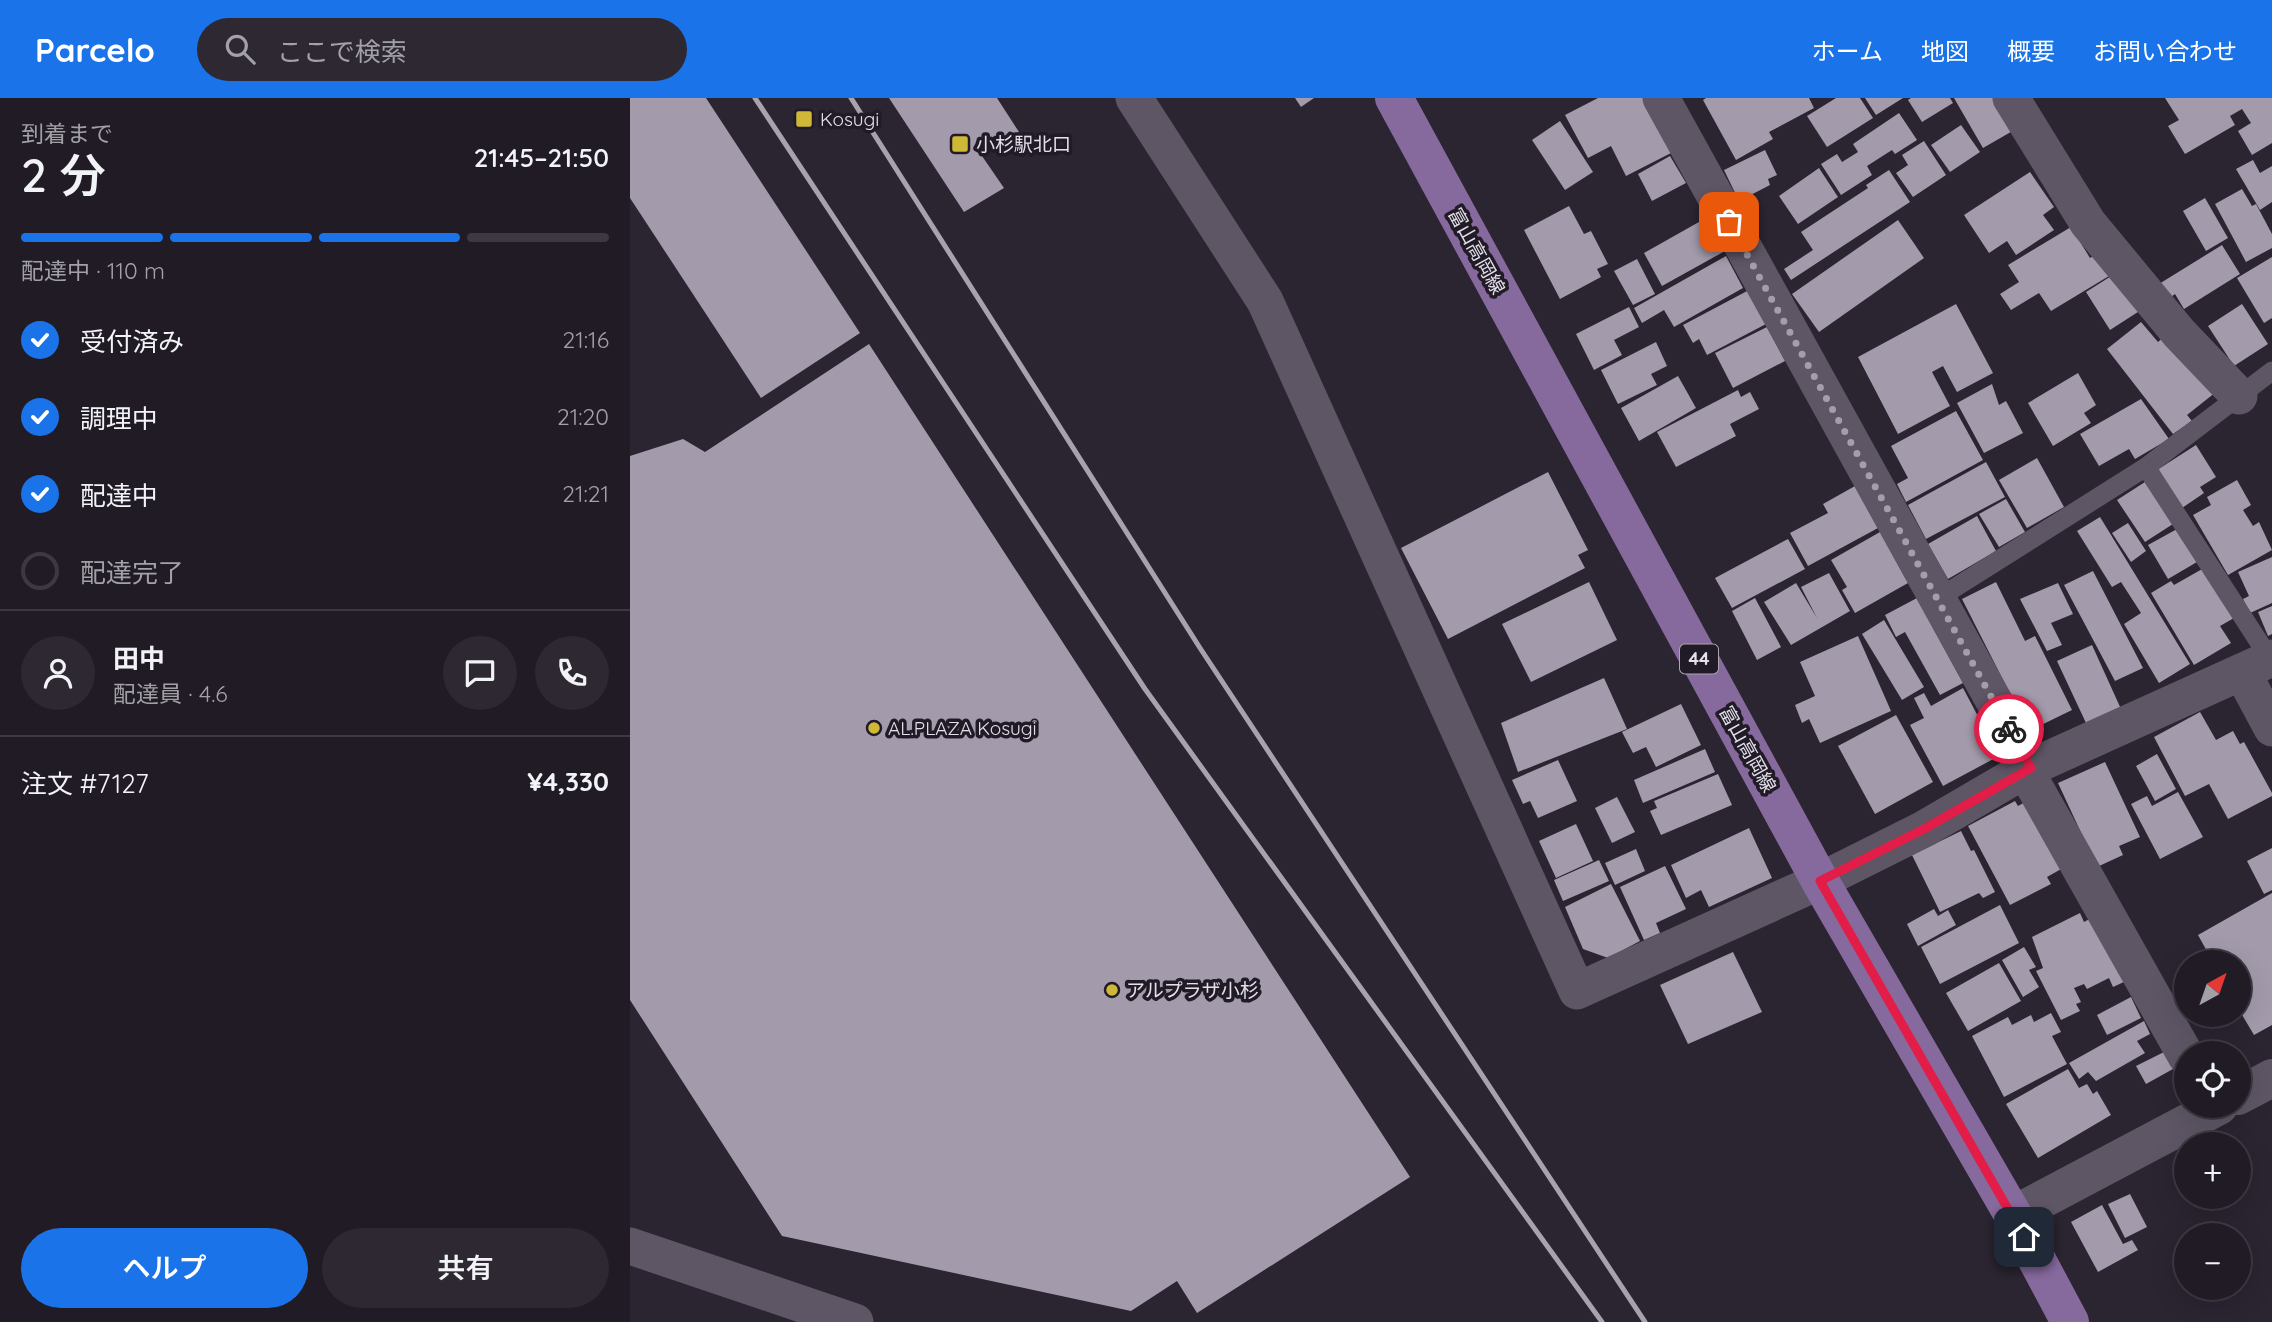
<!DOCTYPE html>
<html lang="ja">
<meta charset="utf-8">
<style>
body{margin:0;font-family:Quicksand,"Noto Sans JP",sans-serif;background:#2d2832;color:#f1f3f6;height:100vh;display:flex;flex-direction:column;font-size:26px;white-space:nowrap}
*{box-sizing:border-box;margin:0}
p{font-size:23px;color:#a2a1a7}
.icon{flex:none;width:38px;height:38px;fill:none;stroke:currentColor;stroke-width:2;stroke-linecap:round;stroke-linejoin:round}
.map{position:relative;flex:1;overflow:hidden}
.drawer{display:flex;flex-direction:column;background:#201b25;width:630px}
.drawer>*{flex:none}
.needle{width:46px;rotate:40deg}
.buttons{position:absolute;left:1544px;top:852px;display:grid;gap:14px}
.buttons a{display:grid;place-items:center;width:77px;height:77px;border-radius:50%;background:#201b25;box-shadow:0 7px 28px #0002,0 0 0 2px #3d3942;font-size:35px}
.pin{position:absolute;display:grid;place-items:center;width:60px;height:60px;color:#fff;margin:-30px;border-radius:14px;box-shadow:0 4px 10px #0006}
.courier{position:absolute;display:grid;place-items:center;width:70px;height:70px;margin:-35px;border:5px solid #e11d48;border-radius:50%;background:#fff;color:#222;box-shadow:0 2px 9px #0007}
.summary em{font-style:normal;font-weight:600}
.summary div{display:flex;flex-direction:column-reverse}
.summary{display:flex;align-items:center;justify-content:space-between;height:119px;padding:0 21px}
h1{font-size:46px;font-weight:600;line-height:52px}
.bar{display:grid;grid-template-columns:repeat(4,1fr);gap:10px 7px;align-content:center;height:84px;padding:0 21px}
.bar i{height:9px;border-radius:5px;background:#3d3942}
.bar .current{background:#1a73e8}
.bar p{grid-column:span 4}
.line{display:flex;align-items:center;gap:18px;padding:0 21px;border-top:2px solid #3d3942}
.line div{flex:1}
.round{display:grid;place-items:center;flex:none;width:74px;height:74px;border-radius:37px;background:#2d2832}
ol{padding:0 21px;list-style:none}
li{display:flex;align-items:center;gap:21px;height:77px}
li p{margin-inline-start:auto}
li .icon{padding:7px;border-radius:50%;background:#1a73e8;color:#fff;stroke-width:4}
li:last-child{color:#a2a1a7}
li i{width:38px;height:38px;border:4px solid #3d3942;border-radius:50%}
.cta{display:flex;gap:14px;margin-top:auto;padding:14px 21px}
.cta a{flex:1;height:80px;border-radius:42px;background:#1a73e8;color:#fff;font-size:28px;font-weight:600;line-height:80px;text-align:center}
.cta a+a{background:#2d2832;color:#f1f3f6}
header{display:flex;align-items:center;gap:42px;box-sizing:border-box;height:98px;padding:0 35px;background:#1a73e8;color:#fff}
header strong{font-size:33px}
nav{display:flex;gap:38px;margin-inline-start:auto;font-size:24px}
.search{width:490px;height:63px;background:#2d2832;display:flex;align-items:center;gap:18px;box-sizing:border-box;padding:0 24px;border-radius:38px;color:#a2a1a7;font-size:26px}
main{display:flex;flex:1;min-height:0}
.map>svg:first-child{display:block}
.building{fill:#a39bab}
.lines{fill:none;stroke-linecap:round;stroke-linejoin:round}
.lane{stroke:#5e5665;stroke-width:19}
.street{stroke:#5e5665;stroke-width:37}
.secondary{stroke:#5e5665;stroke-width:38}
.primary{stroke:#86699d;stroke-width:38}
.rail{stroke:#a7a2ac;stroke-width:5}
.done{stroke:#a39ea9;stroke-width:7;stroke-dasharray:0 12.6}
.route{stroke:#e11d48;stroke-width:9}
.poi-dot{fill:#cfb837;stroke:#211a27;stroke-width:2.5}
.labels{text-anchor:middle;stroke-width:7;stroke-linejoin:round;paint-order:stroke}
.shield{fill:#211a27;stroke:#aaa5af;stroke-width:2}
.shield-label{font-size:18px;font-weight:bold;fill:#e4e0e9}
.poi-label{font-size:19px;fill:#e4e0e9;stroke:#211a27;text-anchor:start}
.street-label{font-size:19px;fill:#e4e0e9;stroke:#211a27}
</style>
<header>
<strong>Parcelo</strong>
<div class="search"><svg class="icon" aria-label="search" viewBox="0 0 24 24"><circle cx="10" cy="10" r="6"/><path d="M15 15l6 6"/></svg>ここで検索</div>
<nav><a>ホーム</a><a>地図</a><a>概要</a><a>お問い合わせ</a></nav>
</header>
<main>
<section class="drawer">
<div class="summary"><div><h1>2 分</h1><p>到着まで</p></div><em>21:45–21:50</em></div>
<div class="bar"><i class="current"></i><i class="current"></i><i class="current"></i><i></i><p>配達中 · 110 m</p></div>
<ol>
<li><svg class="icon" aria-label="check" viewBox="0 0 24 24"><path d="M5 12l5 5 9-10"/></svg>受付済み<p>21:16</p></li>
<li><svg class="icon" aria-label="check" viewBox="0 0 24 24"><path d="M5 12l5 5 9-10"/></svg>調理中<p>21:20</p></li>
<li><svg class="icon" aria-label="check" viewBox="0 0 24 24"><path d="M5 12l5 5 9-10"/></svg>配達中<p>21:21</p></li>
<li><i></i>配達完了</li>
</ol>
<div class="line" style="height:126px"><a class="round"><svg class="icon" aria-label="person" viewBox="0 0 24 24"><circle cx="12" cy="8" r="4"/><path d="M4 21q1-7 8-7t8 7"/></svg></a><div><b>田中</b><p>配達員 · 4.6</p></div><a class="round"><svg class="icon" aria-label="chat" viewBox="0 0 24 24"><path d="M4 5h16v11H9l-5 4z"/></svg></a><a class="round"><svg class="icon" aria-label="phone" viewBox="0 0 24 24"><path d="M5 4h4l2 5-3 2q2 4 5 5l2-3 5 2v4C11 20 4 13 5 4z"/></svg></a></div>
<div class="line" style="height:91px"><div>注文 #7127</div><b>¥4,330</b></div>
<div class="cta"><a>ヘルプ</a><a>共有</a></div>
</section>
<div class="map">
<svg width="1642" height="1224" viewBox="0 0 1642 1224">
<rect width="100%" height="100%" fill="#2b2431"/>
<g class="building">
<path d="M0,0H76L230,235L131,300L0,100Z"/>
<path d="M259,0H367L389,34L352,58L374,90L334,114Z"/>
<path d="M665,0H684L671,9Z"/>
<path d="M968,0H1013L1041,55L996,78L981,48L958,60L935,17Z"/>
<path d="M1076,0H1179L1184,10L1139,34L1143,41L1106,62L1073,2Z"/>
<path d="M1206,0H1230L1243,20L1197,49L1177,18Z"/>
<path d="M1235,0H1273L1246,17Z"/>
<path d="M1281,0H1320L1323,5L1292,24L1278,2Z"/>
<path d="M1324,0H1368L1386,31L1353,50Z"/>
<path d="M1535,0H1642V45L1622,57L1608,33L1621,25L1612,11L1600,18L1605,27L1555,56L1538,28L1549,22Z"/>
<path d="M1269,15L1287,42L1265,56L1262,52L1237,68L1242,77L1211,97L1191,66L1207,56L1212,64L1228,54L1223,46Z"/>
<path d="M930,23L963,74L935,92L902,42Z"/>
<path d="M1331,27L1350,54L1320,74L1301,47Z"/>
<path d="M1294,43L1316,77L1283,99L1266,75L1278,67L1272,57Z"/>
<path d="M1135,52L1147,77L1138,81L1140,87L1109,103L1094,72Z"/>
<path d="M1040,58L1056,85L1022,103L1008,76Z"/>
<path d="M1623,62L1630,75L1642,68V104L1630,112L1606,71Z"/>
<path d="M1189,70L1208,99L1168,126L1149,98Z"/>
<path d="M1259,72L1280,104L1161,182L1154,171L1183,152L1171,134L1238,90L1236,87Z"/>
<path d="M1400,74L1424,109L1413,117L1424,132L1386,157L1377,143L1359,155L1334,117Z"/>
<path d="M1612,91L1622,108L1626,106L1642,136V150L1616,164L1585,106Z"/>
<path d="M1575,100L1598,140L1576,153L1553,113Z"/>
<path d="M939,108L954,136L961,133L978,166L967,171L971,179L930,201L894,132Z"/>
<path d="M1076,120L1095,153L1032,188L1014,155Z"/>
<path d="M1268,122L1294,160L1189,234L1162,196Z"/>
<path d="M1441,129L1460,160L1466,156L1479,178L1421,213L1409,195L1381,212L1370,196L1389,184L1378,167Z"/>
<path d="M1592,147L1610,176L1554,211L1545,196L1538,201L1529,186Z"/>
<path d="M1096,158L1113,190L1044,229L1034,212L1012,225L1004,210Z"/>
<path d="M1642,159V220L1634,225L1607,180Z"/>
<path d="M1007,161L1025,196L1003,207L984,173Z"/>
<path d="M1486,175L1511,212L1480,232L1456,194Z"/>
<path d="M1119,192L1136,226L1077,257L1069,241L1063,245L1053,227Z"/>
<path d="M1326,206L1363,275L1327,294L1313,268L1302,274L1320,308L1268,336L1228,259Z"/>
<path d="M1612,206L1638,246L1604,268L1578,228Z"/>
<path d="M999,209L1009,229L984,242L992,257L964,272L946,236Z"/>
<path d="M1511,224L1528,244L1538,235L1586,294L1557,317L1562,323L1543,336L1477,251Z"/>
<path d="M1137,229L1155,263L1103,290L1085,255Z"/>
<path d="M1026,244L1037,268L1021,276L1027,287L988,306L971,272Z"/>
<path d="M239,246L780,1079L567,1215L547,1183L501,1213L152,1138L0,902V358L53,341L75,354Z"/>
<path d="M1448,275L1466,307L1454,315L1461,325L1423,348L1398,305Z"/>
<path d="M1048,278L1066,310L1009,343L991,310Z"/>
<path d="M1362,286L1369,307L1376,303L1393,335L1354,355L1327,305Z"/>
<path d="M1108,292L1111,299L1120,294L1129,311L1100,326L1106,338L1046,369L1027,334Z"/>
<path d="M1511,301L1539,341L1505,361L1499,351L1469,368L1450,336Z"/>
<path d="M1326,313L1353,362L1276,404L1267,386L1278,380L1261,348Z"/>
<path d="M1566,347L1586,379L1570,389L1574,395L1552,410L1527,372Z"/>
<path d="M1407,360L1434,409L1397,430L1369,382Z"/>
<path d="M1356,364L1375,399L1296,441L1278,407Z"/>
<path d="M918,374L958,452L948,457L955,470L818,541L771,450Z"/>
<path d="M1607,382L1621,407L1613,412L1623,428L1629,424L1642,452L1598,477L1563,417L1581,407L1577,399Z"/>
<path d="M1515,384L1543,426L1515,444L1487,402Z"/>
<path d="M1225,388L1248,430L1178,468L1160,435L1198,415L1193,406Z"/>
<path d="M1376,401L1395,434L1369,449L1349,416Z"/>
<path d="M1347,418L1366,453L1318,481L1298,446Z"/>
<path d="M1470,419L1560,566L1529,585L1494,526L1511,515L1491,484L1482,489L1447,433Z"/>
<path d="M1498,425L1516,453L1501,464L1482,435Z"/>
<path d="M1547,431L1567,464L1538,481L1518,447Z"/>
<path d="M1250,434L1278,485L1225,515L1212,492L1217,489L1201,462Z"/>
<path d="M1158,441L1175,471L1102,510L1085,480Z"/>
<path d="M1642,459V505L1620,515L1613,501L1619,498L1608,474Z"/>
<path d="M1574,470L1604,520L1590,528L1601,545L1564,567L1521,495L1541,483L1544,487Z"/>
<path d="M1463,473L1513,570L1485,583L1434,487Z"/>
<path d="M1199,475L1220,513L1161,547L1134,504L1166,485L1187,520L1171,489Z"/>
<path d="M959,484L987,542L901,584L872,526Z"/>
<path d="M1366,484L1395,543L1405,538L1442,612L1399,633L1332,501Z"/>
<path d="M1428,485L1443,516L1421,525L1432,547L1417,553L1390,501Z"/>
<path d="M1125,500L1151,549L1127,562L1102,513Z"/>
<path d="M1287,500L1333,585L1310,597L1275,534L1266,539L1255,517Z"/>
<path d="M1642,508V536L1638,538L1628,514Z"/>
<path d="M1254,522L1294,589L1272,602L1232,536Z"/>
<path d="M1228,538L1261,613L1190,645L1179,621L1172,625L1165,607L1185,598L1170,564Z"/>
<path d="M1462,547L1491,611L1456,625L1427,563Z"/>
<path d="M974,580L997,631L888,674L871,625Z"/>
<path d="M1333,590L1369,658L1313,688L1280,627L1294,620L1284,600L1294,595L1301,608Z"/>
<path d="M1051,606L1071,647L1026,669L1016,649L1003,655L992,634Z"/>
<path d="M1570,614L1586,642L1603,633L1610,646L1614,644L1642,695V698L1598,721L1579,686L1555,698L1524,639Z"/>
<path d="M1266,617L1303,684L1245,716L1208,648Z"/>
<path d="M1075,651L1085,674L1013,705L1004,682Z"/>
<path d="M1527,656L1546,691L1525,703L1506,668Z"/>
<path d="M928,662L947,703L908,720L900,703L893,706L882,682Z"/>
<path d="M1475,664L1510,739L1489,748L1493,757L1467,769L1428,685Z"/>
<path d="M1088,676L1102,707L1031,737L1020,713L1027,710L1024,703Z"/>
<path d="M1548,694L1573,739L1530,761L1501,706L1517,698L1522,708Z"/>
<path d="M987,699L1005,734L982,745L965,710Z"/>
<path d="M1385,703L1388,708L1397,703L1433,770L1417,779L1421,786L1380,807L1338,728Z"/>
<path d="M946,726L963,763L926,780L909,743Z"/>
<path d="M1119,730L1142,780L1079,809L1071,792L1056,800L1041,767Z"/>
<path d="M1331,733L1341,753L1344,752L1365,794L1353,800L1349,795L1310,814L1282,757Z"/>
<path d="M1642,750V792L1634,796L1617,763Z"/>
<path d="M1006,751L1015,773L985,787L975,765Z"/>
<path d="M969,762L979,783L933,803L924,782Z"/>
<path d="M1035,768L1056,811L1026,825L1030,835L1014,842L990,789Z"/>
<path d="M981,786L1010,843L978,860L953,851L935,809Z"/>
<path d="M1642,795V927L1624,937L1608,910V864H1583L1568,837Z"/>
<path d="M1370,807L1389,845L1310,886L1291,849Z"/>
<path d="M1304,811L1308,818L1318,812L1326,827L1288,848L1277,826Z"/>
<path d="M1450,815L1454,824L1463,819L1496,883L1483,889L1479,880L1457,891L1454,886L1444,890L1451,904L1446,906L1450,913L1431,922L1406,873L1413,870L1402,839Z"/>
<path d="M1394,849L1406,869L1399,872L1409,889L1393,899L1372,862Z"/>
<path d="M1103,854L1132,914L1058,946L1030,887Z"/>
<path d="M1369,865L1391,903L1338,933L1316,895Z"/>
<path d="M1501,899L1511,920L1477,937L1467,917Z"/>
<path d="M1421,915L1431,934L1422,938L1437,966L1374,999L1342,938L1378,919L1382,927L1401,917L1404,924Z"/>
<path d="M1514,923L1520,936L1507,943L1515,955L1466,983L1458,974L1449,981L1439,965Z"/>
<path d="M1534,954L1543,971L1516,986L1506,968Z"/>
<path d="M1438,971L1449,990L1457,986L1463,996L1467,993L1481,1017L1408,1060L1376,1006Z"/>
<path d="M1500,1096L1517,1129L1495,1140L1478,1106Z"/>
<path d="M1472,1107L1493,1146L1502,1142L1508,1152L1468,1174L1441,1124Z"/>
</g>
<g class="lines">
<g class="lane">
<path d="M1516,369L1640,561"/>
<path d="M1307,501L1516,369L1642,273"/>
</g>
<g class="street">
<path d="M504,0L635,203L947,893L1190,783L1294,731L1395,672L1642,560"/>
<path d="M1031,0L1401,670"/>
<path d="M1381,0L1458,125L1549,235L1609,298"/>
<path d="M1612,574L1642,630"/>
<path d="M1395,672L1556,958"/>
<path d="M0,1148L225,1224"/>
</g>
<g class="secondary">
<path d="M1608,998L1642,980"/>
<path d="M1383,1117L1589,1008"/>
</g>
<path class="primary" d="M764,0L1190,783L1383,1117L1440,1224"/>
<g class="rail">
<path d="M125,0L515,591L972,1224"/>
<path d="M221,0L570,550L1015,1224"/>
</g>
</g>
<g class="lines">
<path class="done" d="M1099,124L1379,631"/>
<path class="route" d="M1379,631L1401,670L1294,731L1190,783L1394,1139"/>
</g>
<g class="poi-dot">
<rect x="165" y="12" width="18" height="18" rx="3.5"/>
<rect x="321" y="37" width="18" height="18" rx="3.5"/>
<circle cx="244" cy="630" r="7"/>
<circle cx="482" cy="892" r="7"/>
</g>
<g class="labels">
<rect class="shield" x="1050" y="546.5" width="38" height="29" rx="5"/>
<g class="shield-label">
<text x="1069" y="567">44</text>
</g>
<g class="poi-label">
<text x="190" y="28">Kosugi</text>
<text x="346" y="53">小杉駅北口</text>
<text x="258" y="637">AL.PLAZA Kosugi</text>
<text x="496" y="899">アルプラザ小杉</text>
</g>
<g class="street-label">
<text transform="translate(847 153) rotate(61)" y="7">富山高岡線</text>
<text transform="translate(1118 651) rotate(61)" y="7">富山高岡線</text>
</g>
</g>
</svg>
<div class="buttons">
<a><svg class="needle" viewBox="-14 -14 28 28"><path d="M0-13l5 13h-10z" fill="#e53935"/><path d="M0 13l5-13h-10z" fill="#a2a1a7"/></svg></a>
<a><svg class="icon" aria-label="locate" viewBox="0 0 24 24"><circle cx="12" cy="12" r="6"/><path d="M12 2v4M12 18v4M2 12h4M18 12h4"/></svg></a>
<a>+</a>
<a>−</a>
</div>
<div class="pin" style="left:1099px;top:124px;background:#ea580c"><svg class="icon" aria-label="bag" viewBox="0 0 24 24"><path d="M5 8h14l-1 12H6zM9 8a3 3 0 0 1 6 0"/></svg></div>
<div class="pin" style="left:1394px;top:1139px;background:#1f2937"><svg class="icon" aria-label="home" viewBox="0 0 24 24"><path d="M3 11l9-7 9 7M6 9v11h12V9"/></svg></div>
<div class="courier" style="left:1379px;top:631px"><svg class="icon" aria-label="bike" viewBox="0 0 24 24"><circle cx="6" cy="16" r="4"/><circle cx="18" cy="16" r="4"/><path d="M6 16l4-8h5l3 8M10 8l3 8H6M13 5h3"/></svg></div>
</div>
</main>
